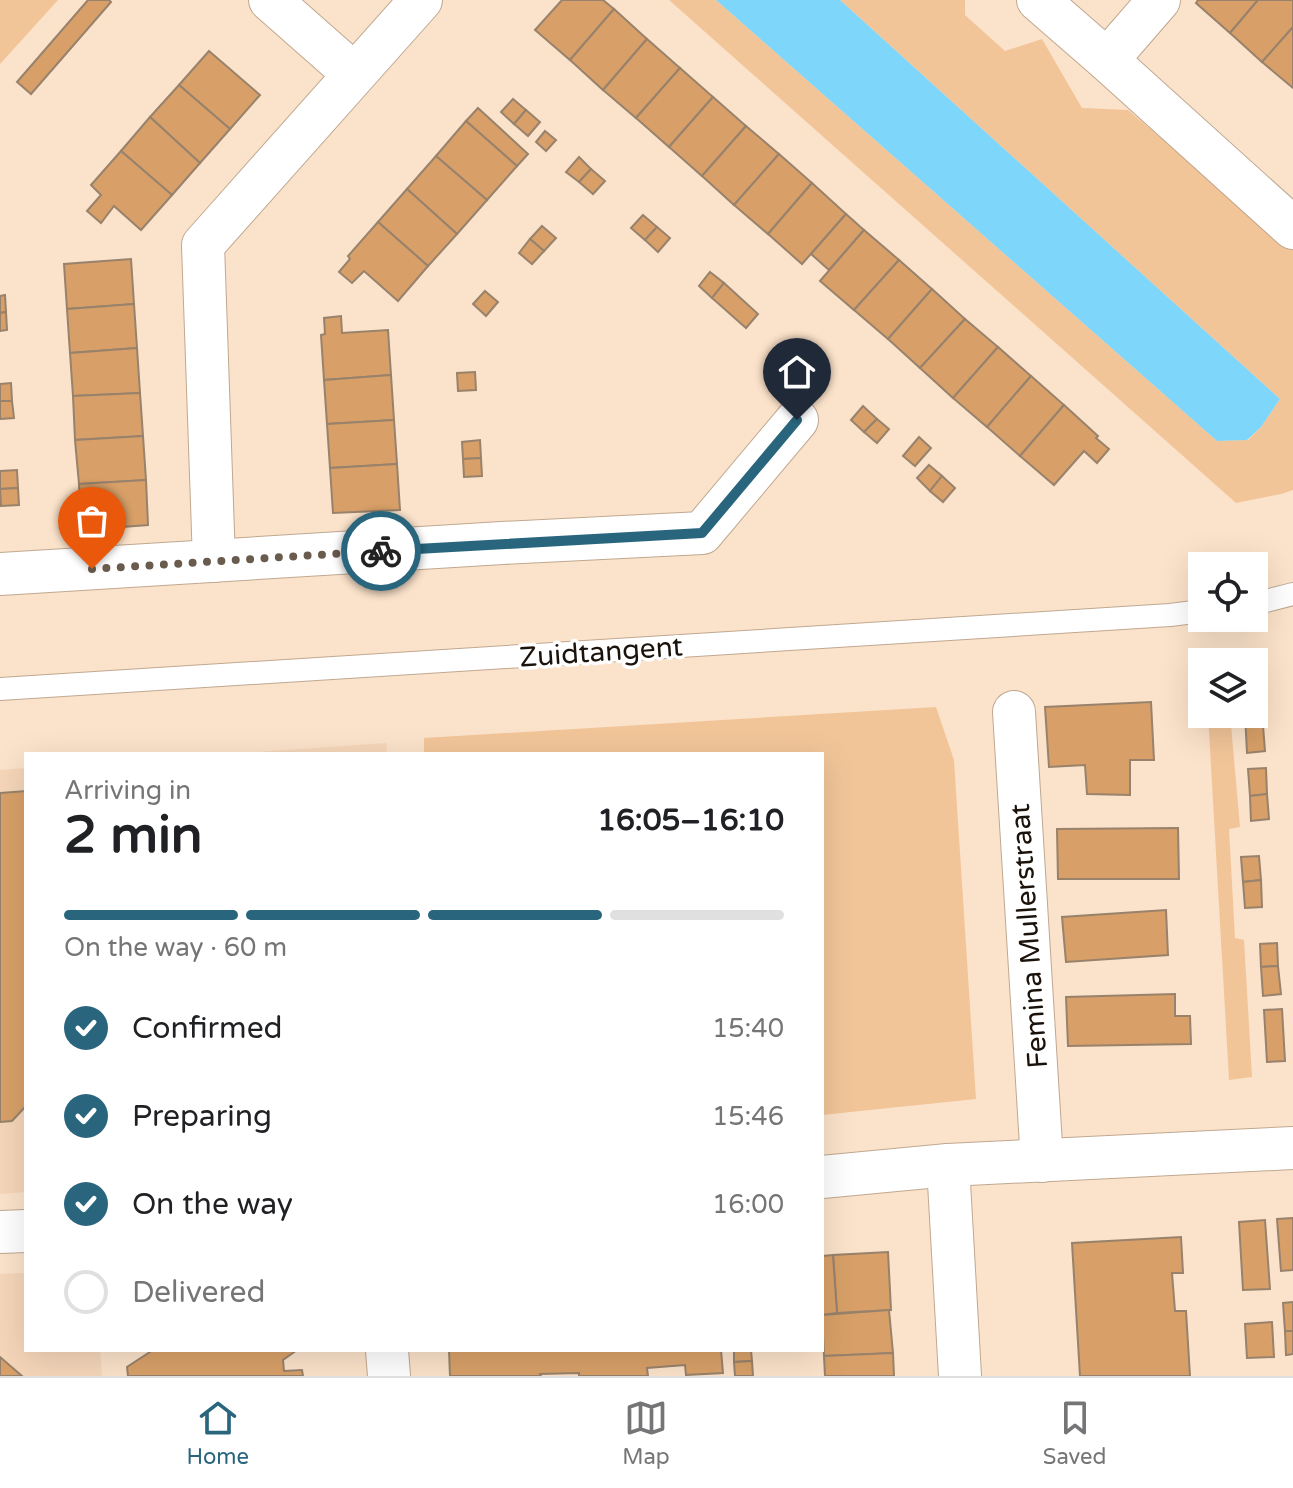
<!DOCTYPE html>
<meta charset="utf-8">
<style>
body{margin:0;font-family:"Varela Round",sans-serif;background:#f6f6f6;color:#202124;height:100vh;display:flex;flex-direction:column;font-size:30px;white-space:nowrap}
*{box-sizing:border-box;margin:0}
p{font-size:26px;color:#757577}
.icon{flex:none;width:44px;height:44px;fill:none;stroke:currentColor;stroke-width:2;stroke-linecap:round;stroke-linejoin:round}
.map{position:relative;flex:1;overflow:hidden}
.drawer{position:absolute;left:24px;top:752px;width:800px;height:600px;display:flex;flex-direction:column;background:#fff;border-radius:0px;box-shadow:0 8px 32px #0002}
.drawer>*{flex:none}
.fabs{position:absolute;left:1188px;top:552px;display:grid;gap:16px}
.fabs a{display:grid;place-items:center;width:80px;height:80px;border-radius:0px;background:#fff;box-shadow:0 8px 32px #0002;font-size:40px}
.pin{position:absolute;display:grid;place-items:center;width:68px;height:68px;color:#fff;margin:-82px -34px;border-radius:50% 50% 50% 0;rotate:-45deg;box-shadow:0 0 8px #0007}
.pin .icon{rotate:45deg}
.courier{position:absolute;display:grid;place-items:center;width:80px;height:80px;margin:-40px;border:6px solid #29667d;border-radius:50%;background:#fff;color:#222;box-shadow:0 2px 10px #0007}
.overview em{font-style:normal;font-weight:700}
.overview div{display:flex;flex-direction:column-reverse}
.overview{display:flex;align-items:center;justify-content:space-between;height:136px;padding:0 40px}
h1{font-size:52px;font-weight:700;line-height:60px}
.bar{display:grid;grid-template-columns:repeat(4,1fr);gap:12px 8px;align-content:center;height:96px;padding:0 40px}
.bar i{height:10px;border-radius:6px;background:#e0e0e0}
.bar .current{background:#29667d}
.bar p{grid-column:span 4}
ol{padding:0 40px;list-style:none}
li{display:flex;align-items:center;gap:24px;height:88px}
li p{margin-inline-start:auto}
li .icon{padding:8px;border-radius:50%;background:#29667d;color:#fff;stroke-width:4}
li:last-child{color:#757577}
li i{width:44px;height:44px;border:4px solid #e0e0e0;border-radius:50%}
.dock{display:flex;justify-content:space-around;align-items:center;height:112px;border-top:2px solid #e0e0e0;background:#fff;font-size:22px;color:#757577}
.dock a{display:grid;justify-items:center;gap:4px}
.dock .current{color:#29667d}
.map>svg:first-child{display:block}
.built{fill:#f5d6b9}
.green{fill:#f2c599}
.water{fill:#7ed6fa}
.building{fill:#d8a068;stroke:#98826c;stroke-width:2}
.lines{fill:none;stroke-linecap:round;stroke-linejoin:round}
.lane-casing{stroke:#c0a891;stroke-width:24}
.street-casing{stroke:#c0a891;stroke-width:44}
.lane{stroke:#fff;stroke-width:22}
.street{stroke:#fff;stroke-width:42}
.done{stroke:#695b4e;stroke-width:8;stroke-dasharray:0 14.4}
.route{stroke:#29667d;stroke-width:10}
.labels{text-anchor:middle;stroke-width:7;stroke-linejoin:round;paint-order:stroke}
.street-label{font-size:28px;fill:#1b130b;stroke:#fff}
</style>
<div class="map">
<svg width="1293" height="1376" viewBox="0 0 1293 1376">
<rect width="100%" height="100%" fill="#fbe2ca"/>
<g class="built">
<path d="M386,743L387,754H230Z"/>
<path d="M26,768V1192L0,1194V770Z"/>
<path d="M26,1273V1350H100L102,1376H0V1274Z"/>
</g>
<g class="green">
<path d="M0,0H58L0,64Z"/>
<path d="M669,0H716L1217,441L1248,440L1261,427L1280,399L840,0H965V15L1005,51L1042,39L1082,108L1128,110L1293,250V490L1281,494L1236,503Z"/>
<path d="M936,707L954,760L976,1099L822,1115V754H424V738Z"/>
<path d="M1208,714H1230L1240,827L1229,829L1235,938L1244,940L1252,1077L1229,1080Z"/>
</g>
<path class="water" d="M716,0H840L1280,399L1261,427L1247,440L1217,441Z"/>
<g class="building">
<path d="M88,0H109L111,2L31,94L17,82Z"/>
<path d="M562,0H603L614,9L570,60L535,30Z"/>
<path d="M1198,0H1258L1230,33L1196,3Z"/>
<path d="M1258,0H1293V27L1262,62L1230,33Z"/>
<path d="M614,9L647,39L603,90L570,60Z"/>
<path d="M1293,27V88L1262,62Z"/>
<path d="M647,39L680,68L636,118L603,90Z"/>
<path d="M209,51L260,95L230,129L179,85Z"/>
<path d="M680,68L713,97L669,147L636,118Z"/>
<path d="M179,85L230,129L200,163L150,117Z"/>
<path d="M713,97L746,126L702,176L669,147Z"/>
<path d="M513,99L526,110L514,124L501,112Z"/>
<path d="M478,108L528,154L517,166L466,121Z"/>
<path d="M526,110L540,122L528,136L514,124Z"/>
<path d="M150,117L200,163L172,195L121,151Z"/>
<path d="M466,121L517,166L487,200L436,156Z"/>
<path d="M746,126L779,154L734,205L702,176Z"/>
<path d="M545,131L556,140L546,151L536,142Z"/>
<path d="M121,151L172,195L141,230L114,206L101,223L87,211L101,195L91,185Z"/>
<path d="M779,154L812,183L768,234L734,205Z"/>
<path d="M436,156L487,200L457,234L407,189Z"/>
<path d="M579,157L591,169L579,182L566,172Z"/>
<path d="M591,169L605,181L593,194L579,182Z"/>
<path d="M812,183L846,214L802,264L768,234Z"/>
<path d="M407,189L457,234L428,266L378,222Z"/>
<path d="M846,214L864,230L829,270L811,254Z"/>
<path d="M643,215L657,227L645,240L631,228Z"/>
<path d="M378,222L428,266L398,301L364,271L352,283L339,272L350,259L348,256Z"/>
<path d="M542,226L556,238L544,251L530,239Z"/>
<path d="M657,227L670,238L658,252L645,240Z"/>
<path d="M864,230L899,260L854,310L820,281Z"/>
<path d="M530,239L544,251L532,264L519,253Z"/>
<path d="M131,259L134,304L67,309L64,264Z"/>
<path d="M899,260L932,289L888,339L854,310Z"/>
<path d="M710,272L724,283L712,298L699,286Z"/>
<path d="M724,283L758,314L746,328L712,298Z"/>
<path d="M932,289L965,319L920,368L888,339Z"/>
<path d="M485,291L498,302L486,316L473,304Z"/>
<path d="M5,295L6,312L0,313V296Z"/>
<path d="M134,304L137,348L70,353L67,309Z"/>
<path d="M6,312L7,330L0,331V313Z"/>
<path d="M341,316L342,333L388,330L391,375L324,380L321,335L325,334L324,318Z"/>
<path d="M965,319L998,347L953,398L920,368Z"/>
<path d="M998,347L1031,376L987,427L953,398Z"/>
<path d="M137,348L140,393L73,396L70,353Z"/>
<path d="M797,349L811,360L799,374L785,363Z"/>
<path d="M811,360L824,373L812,386L799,374Z"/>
<path d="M475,372L476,390L458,391L457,373Z"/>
<path d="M391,375L394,420L327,424L324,380Z"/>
<path d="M1031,376L1064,405L1020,456L987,427Z"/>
<path d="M11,383L12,401H0V384Z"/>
<path d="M140,393L143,436L75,440L73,396Z"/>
<path d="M0,401H12L14,418L0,419Z"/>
<path d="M1064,405L1098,436L1096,438L1109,449L1097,463L1084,451L1054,485L1020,456Z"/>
<path d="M863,406L877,419L864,432L851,420Z"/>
<path d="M877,419L889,429L877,443L864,432Z"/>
<path d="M394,420L397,464L330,468L327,424Z"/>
<path d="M143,436L146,480L79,484L75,440Z"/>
<path d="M919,437L931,448L915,466L903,456Z"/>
<path d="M480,440L481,458L463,459L462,442Z"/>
<path d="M481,458L482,476L464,477L463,459Z"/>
<path d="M397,464L400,510L333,513L330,468Z"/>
<path d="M929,465L942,476L930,491L917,478Z"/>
<path d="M17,470L18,488L0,489V471Z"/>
<path d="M942,476L955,488L943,502L930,491Z"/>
<path d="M146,480L148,525L82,530L79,484Z"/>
<path d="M18,488L19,505L1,506L0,489Z"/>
<path d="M1254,700H1261L1265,751L1247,753L1245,714H1254Z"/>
<path d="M1151,702L1154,760H1130V795L1087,794L1085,765L1049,767L1045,707Z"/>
<path d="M1266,768L1267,794L1250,796L1248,769Z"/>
<path d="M26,791V1106L12,1121L0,1122V793Z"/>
<path d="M1267,794L1269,819L1251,821L1250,796Z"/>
<path d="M1178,828L1179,879H1058L1057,829Z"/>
<path d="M1259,856L1261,880L1243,882L1241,857Z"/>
<path d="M1261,880L1262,907L1245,908L1243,882Z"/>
<path d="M1166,910L1168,955L1066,962L1062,917Z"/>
<path d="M1277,943L1278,966L1261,967L1260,944Z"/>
<path d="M1278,966L1281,994L1263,996L1261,967Z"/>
<path d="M1175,994V1016H1190L1191,1044L1068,1046L1066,997Z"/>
<path d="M1282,1009L1285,1061L1267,1062L1264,1010Z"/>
<path d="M1293,1218V1270L1281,1271L1277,1219Z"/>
<path d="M1265,1220L1270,1289L1243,1290L1239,1222Z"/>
<path d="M1181,1237L1183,1273H1172L1175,1311H1186L1190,1376H1080L1072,1243Z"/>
<path d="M888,1252L891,1310L837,1313L833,1255Z"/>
<path d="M833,1255L837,1313L822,1315V1256Z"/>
<path d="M1293,1302V1331H1285L1283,1303Z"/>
<path d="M889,1310L893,1353L824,1356L822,1315Z"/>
<path d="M1272,1322L1274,1357L1247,1358L1245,1324Z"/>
<path d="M1285,1331H1293V1354L1286,1355Z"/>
<path d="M153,1350H297L283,1360L284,1371L302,1370L303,1376H128L127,1367Z"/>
<path d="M449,1350H721L723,1373L686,1375L685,1365L647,1368L648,1376H579V1373L540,1374L541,1376H450Z"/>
<path d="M734,1350H751L752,1361L734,1362Z"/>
<path d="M893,1353L894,1376H825L824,1356Z"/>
<path d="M0,1357L22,1376H0Z"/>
<path d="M752,1361L753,1376H735L734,1362Z"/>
</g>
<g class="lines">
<g class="lane-casing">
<g id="lane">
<path d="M1254,604L1293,594"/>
<path d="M0,689L1170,615L1202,611"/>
</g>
</g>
<g class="street-casing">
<g id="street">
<path d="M270,0L354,74"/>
<path d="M1038,0L1107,60L1293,228"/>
<path d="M1107,60L1159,0"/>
<path d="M214,561L203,245L421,0"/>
<path d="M0,574L502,543L702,533L797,420"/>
<path d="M1014,712L1042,1161"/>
<path d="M948,1165L960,1376"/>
<path d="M822,1177L948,1165L1293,1148"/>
<path d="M0,1232L26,1231"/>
<path d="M387,1350L389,1376"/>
</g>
</g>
<use href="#lane" class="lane"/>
<use href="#street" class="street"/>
</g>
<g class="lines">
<path class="done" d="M92,569L381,551"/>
<path class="route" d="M381,551L702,533L797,420"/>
</g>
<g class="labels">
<g class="street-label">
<text transform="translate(601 651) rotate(-4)" y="10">Zuidtangent</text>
<text transform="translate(1028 936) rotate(-94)" y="10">Femina Mullerstraat</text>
</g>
</g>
</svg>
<div class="fabs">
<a><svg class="icon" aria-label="locate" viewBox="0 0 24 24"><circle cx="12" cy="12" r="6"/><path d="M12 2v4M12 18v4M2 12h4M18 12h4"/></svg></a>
<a><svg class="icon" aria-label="layers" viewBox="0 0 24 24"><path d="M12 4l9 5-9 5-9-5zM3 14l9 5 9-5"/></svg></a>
</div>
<div class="pin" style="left:92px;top:569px;background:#ea580c"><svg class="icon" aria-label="bag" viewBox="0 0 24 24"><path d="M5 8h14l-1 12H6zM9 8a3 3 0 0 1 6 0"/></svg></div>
<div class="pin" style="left:797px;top:420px;background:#1f2937"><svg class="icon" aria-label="home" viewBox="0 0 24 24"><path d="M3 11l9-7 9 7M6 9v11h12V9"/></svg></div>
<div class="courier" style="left:381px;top:551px"><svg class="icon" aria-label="bike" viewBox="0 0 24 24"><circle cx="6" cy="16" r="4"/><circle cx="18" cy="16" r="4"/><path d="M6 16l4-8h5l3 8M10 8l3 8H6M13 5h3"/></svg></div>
<section class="drawer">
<div class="overview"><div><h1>2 min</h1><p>Arriving in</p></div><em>16:05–16:10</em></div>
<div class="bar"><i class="current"></i><i class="current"></i><i class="current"></i><i></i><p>On the way · 60 m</p></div>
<ol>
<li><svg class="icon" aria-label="check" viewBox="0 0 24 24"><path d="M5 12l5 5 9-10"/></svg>Confirmed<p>15:40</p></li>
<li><svg class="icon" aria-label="check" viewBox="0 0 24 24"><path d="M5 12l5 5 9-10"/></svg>Preparing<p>15:46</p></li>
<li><svg class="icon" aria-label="check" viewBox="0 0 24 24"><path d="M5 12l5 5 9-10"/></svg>On the way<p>16:00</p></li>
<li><i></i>Delivered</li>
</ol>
</section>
</div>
<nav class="dock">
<a class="current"><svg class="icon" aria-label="home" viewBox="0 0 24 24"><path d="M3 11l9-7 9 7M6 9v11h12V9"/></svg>Home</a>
<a><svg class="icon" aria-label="map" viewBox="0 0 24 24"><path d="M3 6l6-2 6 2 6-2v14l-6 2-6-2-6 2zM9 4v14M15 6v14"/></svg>Map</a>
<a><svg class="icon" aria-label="saved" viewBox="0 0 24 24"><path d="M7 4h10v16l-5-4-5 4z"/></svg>Saved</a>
</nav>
